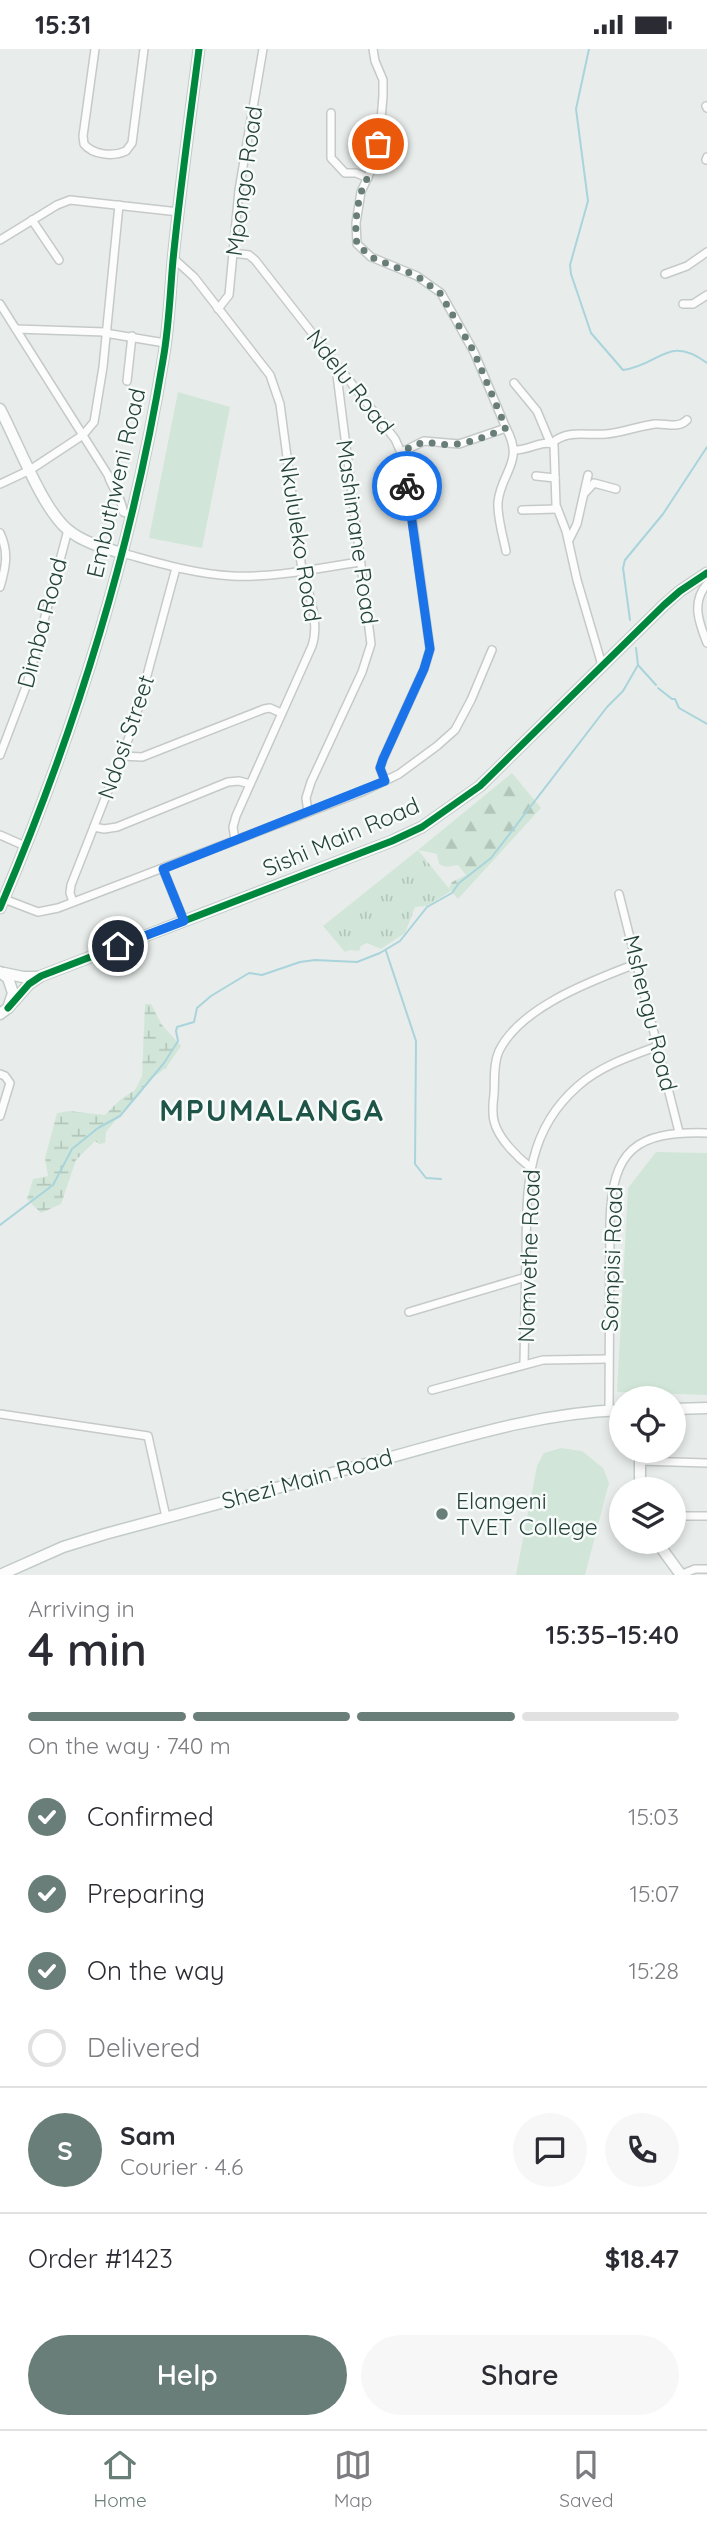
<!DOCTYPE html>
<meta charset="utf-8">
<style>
body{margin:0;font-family:Quicksand,sans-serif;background:#f7f7f7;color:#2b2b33;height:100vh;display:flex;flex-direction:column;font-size:26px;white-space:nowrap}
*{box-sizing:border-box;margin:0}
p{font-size:23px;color:#7c7c81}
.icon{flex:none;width:38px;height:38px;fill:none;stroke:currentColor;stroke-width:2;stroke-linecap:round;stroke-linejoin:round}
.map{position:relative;height:1526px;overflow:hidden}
.panel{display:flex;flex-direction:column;background:#fff;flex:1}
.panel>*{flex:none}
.fabs{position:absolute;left:609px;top:1337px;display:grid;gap:14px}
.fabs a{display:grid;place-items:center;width:77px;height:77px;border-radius:50%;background:#fff;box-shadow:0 4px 10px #0003;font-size:35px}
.pin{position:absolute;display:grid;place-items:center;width:60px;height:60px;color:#fff;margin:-30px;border:4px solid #fff;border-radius:50%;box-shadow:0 2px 7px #0007}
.courier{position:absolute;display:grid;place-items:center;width:70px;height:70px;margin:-35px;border:5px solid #1a73e8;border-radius:50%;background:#fff;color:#222;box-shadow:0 2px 9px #0007}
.overview em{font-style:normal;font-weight:600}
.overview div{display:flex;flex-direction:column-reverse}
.overview{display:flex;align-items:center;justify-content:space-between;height:119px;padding:0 28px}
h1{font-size:46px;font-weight:600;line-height:52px}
.bar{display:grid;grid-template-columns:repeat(4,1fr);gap:10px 7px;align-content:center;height:84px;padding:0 28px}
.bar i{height:9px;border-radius:5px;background:#e1e1e2}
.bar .active{background:#697e78}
.bar p{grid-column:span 4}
.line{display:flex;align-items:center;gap:18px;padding:0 28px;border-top:2px solid #e1e1e2}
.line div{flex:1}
.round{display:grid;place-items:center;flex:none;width:74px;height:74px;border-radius:37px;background:#f7f7f7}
ol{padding:0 28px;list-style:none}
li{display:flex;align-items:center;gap:21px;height:77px}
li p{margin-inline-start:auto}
li .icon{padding:7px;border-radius:50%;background:#697e78;color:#fff;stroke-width:4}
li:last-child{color:#7c7c81}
li i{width:38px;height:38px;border:4px solid #e1e1e2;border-radius:50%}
.cta{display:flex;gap:14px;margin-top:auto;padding:14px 28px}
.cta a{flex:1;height:80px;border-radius:42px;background:#697e78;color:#fff;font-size:28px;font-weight:600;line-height:80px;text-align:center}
.cta a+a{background:#f7f7f7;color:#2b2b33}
.status{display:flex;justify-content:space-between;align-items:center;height:49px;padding:0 35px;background:#fff;direction:ltr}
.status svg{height:19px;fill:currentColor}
.dock{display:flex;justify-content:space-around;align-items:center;height:98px;border-top:2px solid #e1e1e2;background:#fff;font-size:19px;color:#7c7c81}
.dock a{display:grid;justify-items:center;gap:4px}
.dock .active{color:#697e78}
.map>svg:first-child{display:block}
.grass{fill:url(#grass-tufts)}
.forest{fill:url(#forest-firs)}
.wetland{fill:url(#wetland-marsh)}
.pitch{fill:#d1e6d8}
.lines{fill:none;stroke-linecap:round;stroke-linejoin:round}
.stream{stroke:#a9d4db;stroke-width:2}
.street-casing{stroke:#c5cac8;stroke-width:10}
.secondary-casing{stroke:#c3cbc8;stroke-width:13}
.street{stroke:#fcfcfc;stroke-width:7}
.secondary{stroke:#fcfcfc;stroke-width:10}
.cycleway-casing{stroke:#f7fbf9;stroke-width:11}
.cycleway{stroke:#00873e;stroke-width:7}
.done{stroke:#697e78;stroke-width:7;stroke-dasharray:0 12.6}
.route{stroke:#1a73e8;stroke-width:9}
.poi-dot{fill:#697e78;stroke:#f7fbf9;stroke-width:2.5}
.labels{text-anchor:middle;stroke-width:5;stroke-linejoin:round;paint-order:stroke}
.street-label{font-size:23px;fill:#24423a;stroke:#f7fbf9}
.poi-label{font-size:23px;fill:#24423a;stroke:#f7fbf9;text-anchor:start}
.district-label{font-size:30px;font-weight:bold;letter-spacing:2px;fill:#1f5548;stroke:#f7fbf9}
</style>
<div class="status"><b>15:31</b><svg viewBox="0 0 49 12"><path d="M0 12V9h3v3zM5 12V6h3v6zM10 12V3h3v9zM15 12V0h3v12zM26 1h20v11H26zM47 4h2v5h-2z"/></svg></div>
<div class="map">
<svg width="707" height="1526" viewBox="0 0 707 1526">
<defs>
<pattern id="grass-tufts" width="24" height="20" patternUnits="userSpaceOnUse" patternTransform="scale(1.75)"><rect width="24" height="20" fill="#d1e6d8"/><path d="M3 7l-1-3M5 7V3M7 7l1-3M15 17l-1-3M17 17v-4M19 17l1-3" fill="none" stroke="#b3c6ba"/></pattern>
<pattern id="forest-firs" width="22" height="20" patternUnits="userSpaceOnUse" patternTransform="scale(1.75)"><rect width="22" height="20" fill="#d1e6d8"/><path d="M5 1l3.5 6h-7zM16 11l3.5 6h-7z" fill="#b3c6ba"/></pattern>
<pattern id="wetland-marsh" width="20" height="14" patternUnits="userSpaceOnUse" patternTransform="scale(1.75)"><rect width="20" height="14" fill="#d1e6d8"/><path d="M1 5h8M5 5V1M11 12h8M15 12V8" fill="none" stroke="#b3c6ba"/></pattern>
</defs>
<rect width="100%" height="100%" fill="#e8edeb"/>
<path class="grass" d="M418,801L451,842L427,857L415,858L405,884L381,900L367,894L361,897L359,902L350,901L345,903L323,877Z"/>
<path class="forest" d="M512,724L541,759L458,850L449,839L452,833L466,826L458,816L446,818L439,815L437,805L418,801Z"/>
<path class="wetland" d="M145,955H151L162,976L181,997L166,1019L149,1031L140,1045L115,1072L106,1083L105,1094L99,1095L95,1092L76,1111L61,1155L41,1164L27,1150L33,1130L48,1127L45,1109L57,1064L69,1062L105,1066L121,1050L135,1041L142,1027Z"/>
<g class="pitch">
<path d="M178,343L230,358L202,499L149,489Z"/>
<path d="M656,1103L707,1104V1346L617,1343L628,1139Z"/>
<path d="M561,1399L582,1402L603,1419L609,1434L585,1526H516L537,1417L544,1404Z"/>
</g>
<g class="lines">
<g class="stream">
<path d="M589,0L576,60L588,152L570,216L571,225L591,284L623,321C660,316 668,285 707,314"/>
<path d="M630,571L623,519L625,511L663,465L707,398"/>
<path d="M636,599L638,616L656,636"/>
<path d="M658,639L672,650H675L679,659L707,675"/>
<path d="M386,902L416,992L415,1115L426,1129L441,1130"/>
<path d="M0,1176L53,1136L72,1100L98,1079L120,1067L164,1014L178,992L176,982L177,978L194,973L197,959L211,947L249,924L262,926L300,913L315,911L357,913L380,904L400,892L427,858L452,844L459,834L491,809L607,658L623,642L638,616"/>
</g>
<g class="street-casing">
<g id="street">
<path d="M95,0L83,87L84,95C93,106 113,108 126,102L132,94L144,0"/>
<path d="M373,0L375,12L383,31V47L378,106L361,143L356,174L357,195L371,208L417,227L441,244L474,303L506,379L459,395L424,392L402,403"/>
<path d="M706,57L707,59"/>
<path d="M331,64V109L345,124H356L368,129"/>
<path d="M706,111L707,108"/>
<path d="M32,171L59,211"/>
<path d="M0,191L57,156L70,151L179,163"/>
<path d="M233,204L249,206L255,211L395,390L404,410L430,600L424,620L383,710L380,719L385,732"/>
<path d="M173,209L194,228L270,326L280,355L302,521C309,544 320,574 312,597L236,767L233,778L235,791"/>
<path d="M665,225L687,217L707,203"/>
<path d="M0,255L108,426C111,438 123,450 123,463L132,466"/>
<path d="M683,255H693L707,246"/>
<path d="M218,260L229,246L239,141L263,0"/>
<path d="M16,280L105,283"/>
<path d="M105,284L165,294"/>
<path d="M127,332L132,287"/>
<path d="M514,334L537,362L550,393"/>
<path d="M552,394C568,380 587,387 606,385C622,384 638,377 655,375C666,374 678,380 687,371"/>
<path d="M514,401C528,402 543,390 554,396L556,456L566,482L577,531L602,616"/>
<path d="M536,427L555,429"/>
<path d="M0,435L30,421L83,386L94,373L103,318L119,156"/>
<path d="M584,445L594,434L616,440"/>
<path d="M522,461L557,460"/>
<path d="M0,484C9,503 6,518 0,538"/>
<path d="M569,491L577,475L588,426"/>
<path d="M506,502C503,487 497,468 498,453C501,423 525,413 506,379"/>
<path d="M122,504C159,514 194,525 232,527C275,529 319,519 360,513"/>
<path d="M707,535C691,553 699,574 707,594"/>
<path d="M0,706L27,635L68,481"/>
<path d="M122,707L142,708L264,660L270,659L281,664"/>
<path d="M308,763L306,749L311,733L362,623L371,595L336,318"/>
<path d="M94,778L104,780L117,778L228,733L239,732L250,735"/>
<path d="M0,786L25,797"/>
<path d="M163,820L184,872"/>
<path d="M619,845L679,1083"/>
<path d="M4,850L38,863L58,859L364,742L399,725L437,697L455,681L471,651L492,601"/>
<path d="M73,853L70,844L71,836L133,678L176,519"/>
<path d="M0,1025L5,1027L10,1034L0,1067"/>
<path d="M530,1118C517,1108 498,1089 494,1072C492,1064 493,1053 494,1045C495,1031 493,1015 499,1002C521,957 594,931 638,914"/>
<path d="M409,1263L526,1228"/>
<path d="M524,1315C525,1279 525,1244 526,1208C527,1143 524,1084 578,1037C600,1017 631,1007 658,997"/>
<path d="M432,1341L543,1311L608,1310"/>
<path d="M609,1362L610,1173C612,1101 635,1082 707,1084"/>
<path d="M0,1365L148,1387L166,1468"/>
<path d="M640,1412L707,1414"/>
<path d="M674,1467H707"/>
<path d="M680,1526L695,1520H707"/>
</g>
</g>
<g class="secondary-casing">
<g id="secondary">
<path d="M0,360C17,392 42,459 67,480C82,493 104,499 122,504"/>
<path d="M0,859C75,683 132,500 163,311C169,278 170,244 173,211C180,140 190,70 199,0"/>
<path d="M0,923L8,929L13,944L8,959L0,965"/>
<path d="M4,924L23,928H37"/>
<path d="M8,959L29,935L41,927L392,792L422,778L480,737L664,556L680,542L707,524"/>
<path d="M674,1360L707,1359"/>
<path d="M640,1440V1402"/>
<path d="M657,1493L681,1526"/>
<path d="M0,1526L63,1498L105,1485C196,1460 287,1436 377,1412C458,1390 537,1364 621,1361"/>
</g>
</g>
<use href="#street" class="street"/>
<use href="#secondary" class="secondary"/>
<g class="cycleway-casing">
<g id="cycleway">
<path d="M0,859C75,683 132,500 163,311C169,278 170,244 173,211C180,140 190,70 199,0"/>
<path d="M8,959L29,935L41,927L392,792L422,778L480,737L664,556L680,542L707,524"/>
</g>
</g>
<use href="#cycleway" class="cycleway"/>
</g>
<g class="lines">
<path class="done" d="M378,95C378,112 370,123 363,138C357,154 354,178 357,195L371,208L417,227L440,244L474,303L506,379C492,385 473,393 457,395C432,398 428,386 402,403L407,437"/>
<path class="route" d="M118,897L184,872L163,820L385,732L380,719L383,710L424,620L430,600L407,437"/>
</g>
<circle class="poi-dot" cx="442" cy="1465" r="7"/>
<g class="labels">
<g class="street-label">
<text transform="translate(244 132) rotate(-82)" y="8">Mpongo Road</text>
<text transform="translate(350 333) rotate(52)" y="8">Ndelu Road</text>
<text transform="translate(116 434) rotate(-77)" y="8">Embuthweni Road</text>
<text transform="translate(357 483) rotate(82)" y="8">Mashimane Road</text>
<text transform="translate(300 490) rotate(81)" y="8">Nkululeko Road</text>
<text transform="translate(42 574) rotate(-75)" y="8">Dimba Road</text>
<text transform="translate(126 688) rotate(-71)" y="8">Ndosi Street</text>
<text transform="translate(341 788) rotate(-23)" y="8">Sishi Main Road</text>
<text transform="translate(650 964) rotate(76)" y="8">Mshengu Road</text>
<text transform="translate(529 1207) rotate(-88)" y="8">Nomvethe Road</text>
<text transform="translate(612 1210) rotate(-88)" y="8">Sompisi Road</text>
<text transform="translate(307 1430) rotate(-15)" y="8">Shezi Main Road</text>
</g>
<g class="poi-label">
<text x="456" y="1460">Elangeni<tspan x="456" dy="26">TVET College</tspan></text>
</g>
<g class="district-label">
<text x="272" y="1072">MPUMALANGA</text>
</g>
</g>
</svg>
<div class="fabs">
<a><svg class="icon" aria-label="locate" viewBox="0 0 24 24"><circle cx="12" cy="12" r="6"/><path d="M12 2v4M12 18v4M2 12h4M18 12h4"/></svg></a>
<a><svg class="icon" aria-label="layers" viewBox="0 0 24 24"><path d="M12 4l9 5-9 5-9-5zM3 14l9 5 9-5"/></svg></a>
</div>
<div class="pin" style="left:378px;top:95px;background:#ea580c"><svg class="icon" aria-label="bag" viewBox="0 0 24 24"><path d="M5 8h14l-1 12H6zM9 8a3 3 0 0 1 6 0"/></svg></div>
<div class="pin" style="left:118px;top:897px;background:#1f2937"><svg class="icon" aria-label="home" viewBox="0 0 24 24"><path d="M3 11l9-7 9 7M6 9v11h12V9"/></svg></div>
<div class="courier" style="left:407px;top:437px"><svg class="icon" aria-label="bike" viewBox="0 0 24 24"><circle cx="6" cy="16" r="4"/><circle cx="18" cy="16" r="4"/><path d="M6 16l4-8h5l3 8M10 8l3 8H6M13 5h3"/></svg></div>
</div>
<section class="panel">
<div class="overview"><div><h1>4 min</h1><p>Arriving in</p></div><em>15:35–15:40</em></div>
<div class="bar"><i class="active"></i><i class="active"></i><i class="active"></i><i></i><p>On the way · 740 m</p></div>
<ol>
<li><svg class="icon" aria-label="check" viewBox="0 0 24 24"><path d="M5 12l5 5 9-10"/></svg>Confirmed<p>15:03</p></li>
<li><svg class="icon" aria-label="check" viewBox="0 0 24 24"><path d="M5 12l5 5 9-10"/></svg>Preparing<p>15:07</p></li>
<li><svg class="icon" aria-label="check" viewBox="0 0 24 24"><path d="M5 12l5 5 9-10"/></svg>On the way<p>15:28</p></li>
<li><i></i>Delivered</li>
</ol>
<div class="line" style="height:126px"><b class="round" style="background:#697e78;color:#fff">S</b><div><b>Sam</b><p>Courier · 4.6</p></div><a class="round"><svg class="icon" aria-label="chat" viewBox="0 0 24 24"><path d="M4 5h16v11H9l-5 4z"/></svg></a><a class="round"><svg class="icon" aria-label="phone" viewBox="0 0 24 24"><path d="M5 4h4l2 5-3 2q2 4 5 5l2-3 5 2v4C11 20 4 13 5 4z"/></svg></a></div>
<div class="line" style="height:91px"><div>Order #1423</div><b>$18.47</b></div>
<div class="cta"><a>Help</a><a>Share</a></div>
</section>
<nav class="dock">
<a class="active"><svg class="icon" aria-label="home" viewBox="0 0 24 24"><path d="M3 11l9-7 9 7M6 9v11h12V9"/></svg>Home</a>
<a><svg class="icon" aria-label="map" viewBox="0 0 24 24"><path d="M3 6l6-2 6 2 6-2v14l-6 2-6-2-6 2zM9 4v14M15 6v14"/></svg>Map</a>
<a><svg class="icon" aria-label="saved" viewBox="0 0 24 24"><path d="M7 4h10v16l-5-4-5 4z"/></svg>Saved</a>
</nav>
